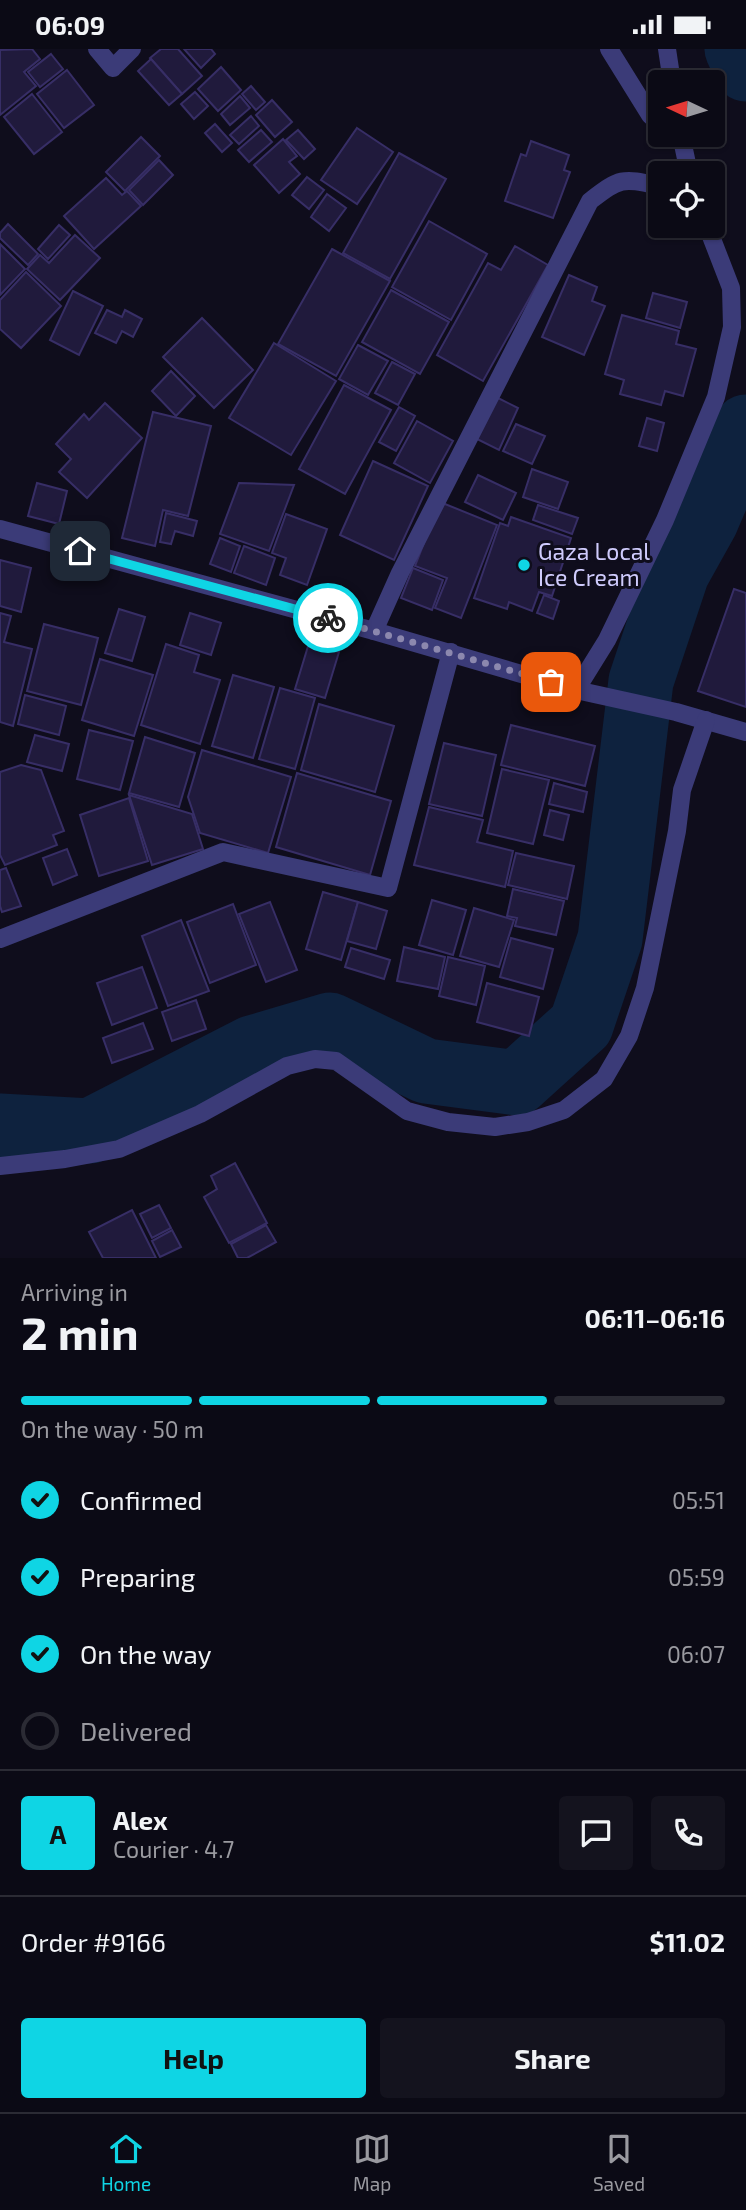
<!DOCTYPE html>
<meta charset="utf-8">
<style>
body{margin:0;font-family:"Exo 2",sans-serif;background:#14131e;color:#f1f3f6;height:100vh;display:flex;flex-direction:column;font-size:26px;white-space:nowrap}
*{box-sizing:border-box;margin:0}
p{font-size:23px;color:#9a9aa0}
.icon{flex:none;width:38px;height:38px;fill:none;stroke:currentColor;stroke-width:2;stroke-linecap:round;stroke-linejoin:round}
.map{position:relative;height:1209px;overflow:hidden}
.details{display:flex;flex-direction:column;background:#0b0a15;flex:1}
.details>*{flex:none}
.needle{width:46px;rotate:274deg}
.fabs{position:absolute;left:648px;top:21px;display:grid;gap:14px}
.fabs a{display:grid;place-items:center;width:77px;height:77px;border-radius:7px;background:#0b0a15;box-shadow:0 2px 5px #0004,0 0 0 2px #2b2b34;font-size:35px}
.pin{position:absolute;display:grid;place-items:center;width:60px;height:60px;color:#fff;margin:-30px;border-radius:14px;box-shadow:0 4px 10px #0006}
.courier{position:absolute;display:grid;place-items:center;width:70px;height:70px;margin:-35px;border:5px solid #0fd5e4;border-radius:50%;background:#fff;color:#222;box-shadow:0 2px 9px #0007}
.summary em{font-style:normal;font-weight:700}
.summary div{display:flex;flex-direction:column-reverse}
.summary{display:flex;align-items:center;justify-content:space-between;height:119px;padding:0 21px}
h1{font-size:46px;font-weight:700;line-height:52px}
.bar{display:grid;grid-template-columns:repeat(4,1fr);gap:10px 7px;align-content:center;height:84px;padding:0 21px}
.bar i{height:9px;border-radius:5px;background:#2b2b34}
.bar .on{background:#0fd5e4}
.bar p{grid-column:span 4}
.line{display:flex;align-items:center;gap:18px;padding:0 21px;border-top:2px solid #2b2b34}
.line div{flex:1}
.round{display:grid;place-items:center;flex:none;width:74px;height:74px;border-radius:7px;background:#14131e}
ol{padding:0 21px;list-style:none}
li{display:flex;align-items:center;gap:21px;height:77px}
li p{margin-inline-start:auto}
li .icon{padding:7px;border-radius:50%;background:#0fd5e4;color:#111;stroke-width:4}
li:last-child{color:#9a9aa0}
li i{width:38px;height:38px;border:4px solid #2b2b34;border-radius:50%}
.action{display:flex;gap:14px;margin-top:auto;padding:14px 21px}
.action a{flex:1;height:80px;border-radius:7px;background:#0fd5e4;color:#111;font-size:28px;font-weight:700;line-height:80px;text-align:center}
.action a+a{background:#14131e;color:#f1f3f6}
.status{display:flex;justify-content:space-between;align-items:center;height:49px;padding:0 35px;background:#0b0a15;direction:ltr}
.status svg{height:19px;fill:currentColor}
.tabs{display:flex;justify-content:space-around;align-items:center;height:98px;border-top:2px solid #2b2b34;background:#0b0a15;font-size:19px;color:#9a9aa0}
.tabs a{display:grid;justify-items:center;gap:4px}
.tabs .on{color:#0fd5e4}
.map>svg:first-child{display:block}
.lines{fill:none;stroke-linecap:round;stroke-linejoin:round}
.river{stroke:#0e223e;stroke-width:65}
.building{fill:#201a3c;stroke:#372e66;stroke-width:2}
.minor{stroke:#3b3b78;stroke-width:18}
.done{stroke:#8c88ae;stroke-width:7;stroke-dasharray:0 12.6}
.route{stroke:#0fd5e4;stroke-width:9}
.poi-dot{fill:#0fd5e4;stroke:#0f0d1c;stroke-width:2.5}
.labels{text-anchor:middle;stroke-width:6;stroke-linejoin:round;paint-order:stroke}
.poi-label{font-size:23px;fill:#cfcbfc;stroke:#0f0d1c;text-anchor:start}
</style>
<div class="status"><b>06:09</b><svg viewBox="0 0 49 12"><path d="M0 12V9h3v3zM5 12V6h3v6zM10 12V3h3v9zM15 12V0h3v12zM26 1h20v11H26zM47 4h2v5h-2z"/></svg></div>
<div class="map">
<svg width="746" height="1209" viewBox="0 0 746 1209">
<rect width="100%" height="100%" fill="#0f0d1c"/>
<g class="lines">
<g class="river">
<path d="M737,0L746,20"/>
<path d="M0,1077L90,1082L252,999L330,976L426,1022L517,1034L581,976L610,890L641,632L677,524L706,472L746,378"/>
</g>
</g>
<g class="building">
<path d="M32,0L40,10L24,23L36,37L0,66V1Z"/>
<path d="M161,0H178L202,27L182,45L150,9Z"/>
<path d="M184,0H211L215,5L201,19Z"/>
<path d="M51,5L63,20L40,38L28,23Z"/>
<path d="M151,10L182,45L169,56L138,22Z"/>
<path d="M221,18L241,41L218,62L198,40Z"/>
<path d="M67,21L94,56L64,79L37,45Z"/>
<path d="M251,37L265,53L256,61L242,45Z"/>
<path d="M195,43L208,57L194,70L181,55Z"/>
<path d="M32,45L62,83L34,105L4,68Z"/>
<path d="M240,47L250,59L230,76L221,65Z"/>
<path d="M272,51L292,73L275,88L256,66Z"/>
<path d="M251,67L259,77L239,95L230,86Z"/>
<path d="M215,75L232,94L222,103L205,84Z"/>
<path d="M357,79L393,103L357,155L321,131Z"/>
<path d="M261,81L272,93L249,113L238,101Z"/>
<path d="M298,81L315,100L304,110L286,91Z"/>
<path d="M141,88L160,107L125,142L106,123Z"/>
<path d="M283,90L297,107L289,113L300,125L279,144L254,116Z"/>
<path d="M531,92L569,106L564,121L570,123L553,169L505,152L521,105L526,107Z"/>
<path d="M399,104L446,130L390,230L343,204Z"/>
<path d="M159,111L173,126L143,156L129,141Z"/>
<path d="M307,128L324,141L309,160L292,146Z"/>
<path d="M106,129L122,146L127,142L141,157L94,200L64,167Z"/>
<path d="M327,145L346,159L329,182L311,168Z"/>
<path d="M429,172L487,205L451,271L392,238Z"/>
<path d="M8,175L38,205L28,216L0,189V184Z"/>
<path d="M59,176L70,186L48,210L38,200Z"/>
<path d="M75,186L100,209L60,251L27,220L40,206L49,214Z"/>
<path d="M0,195L25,220L0,246Z"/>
<path d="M515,197L548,216L483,332L437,306L488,214L501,221Z"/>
<path d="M332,200L390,232L336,327L278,295Z"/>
<path d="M26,223L61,257L21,299L0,280V251Z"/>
<path d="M569,226L597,238L592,252L605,257L584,306L542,288Z"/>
<path d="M391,241L449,273L420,325L362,293Z"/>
<path d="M73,242L103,257L79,306L50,291Z"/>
<path d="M653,244L687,253L680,279L646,269Z"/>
<path d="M107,261L122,268L125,261L142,270L133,288L122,282L116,294L95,284Z"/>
<path d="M622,266L679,282L676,295L696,300L683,347L665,342L661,356L620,345L624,331L605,325Z"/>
<path d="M202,269L253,321L214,359L163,308Z"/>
<path d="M274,294L336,332L291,406L229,369Z"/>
<path d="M358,296L388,312L368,346L339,330Z"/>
<path d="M392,313L415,325L398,356L375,344Z"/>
<path d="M171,322L195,347L176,367L152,342Z"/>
<path d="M344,336L391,361L345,445L299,420Z"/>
<path d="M496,348L518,359L499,401L477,390Z"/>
<path d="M105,354L142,389L87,449L59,423L71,410L56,395L84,365L89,371Z"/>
<path d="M399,358L415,367L396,402L379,393Z"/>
<path d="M153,363L211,377L188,467L163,461L155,497L122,489Z"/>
<path d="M647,369L664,374L657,402L639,397Z"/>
<path d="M417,372L453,392L430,434L394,414Z"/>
<path d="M516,375L545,387L532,415L503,402Z"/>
<path d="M373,412L428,437L394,511L340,486Z"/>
<path d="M532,420L568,433L558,460L523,448Z"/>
<path d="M478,426L516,444L503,471L465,453Z"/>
<path d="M37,434L67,442L59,475L28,467Z"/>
<path d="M239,434L294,436L269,502L220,485Z"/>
<path d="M440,453L497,476L461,569L435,559L447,529L415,517Z"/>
<path d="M538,456L578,469L572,485L533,471Z"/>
<path d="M166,464L197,472L193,487L175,482L171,495L160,493Z"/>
<path d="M286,465L327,480L307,536L280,526L286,509L272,504Z"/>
<path d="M511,468L571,489L552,547L539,543L532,562L509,553L507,560L474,549L500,474L508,477Z"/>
<path d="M220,489L240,497L231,523L210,515Z"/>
<path d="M244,497L275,509L266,536L234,524Z"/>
<path d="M0,511L31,519L21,563L0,557Z"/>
<path d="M413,519L443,531L432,561L401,549Z"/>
<path d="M734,540L746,544V658L698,642Z"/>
<path d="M544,546L559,552L553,570L537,564Z"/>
<path d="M119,560L145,568L132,612L105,604Z"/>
<path d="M0,564L11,567L4,593L32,600L13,677L0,673Z"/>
<path d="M190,564L221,574L211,606L180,596Z"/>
<path d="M44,575L98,589L81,656L27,642Z"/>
<path d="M309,594L339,603L325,649L295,640Z"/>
<path d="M166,595L199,606L194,623L220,631L200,695L141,676Z"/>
<path d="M100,610L153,626L134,687L82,671Z"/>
<path d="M233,626L274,638L253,709L212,697Z"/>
<path d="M280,639L315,649L295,720L259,710Z"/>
<path d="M25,646L66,657L59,686L18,675Z"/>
<path d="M319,655L394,677L375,743L301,721Z"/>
<path d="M511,676L595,697L585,737L501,716Z"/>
<path d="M89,681L133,692L120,741L77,730Z"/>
<path d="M35,686L69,695L62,722L27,713Z"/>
<path d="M145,688L195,704L179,758L129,744Z"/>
<path d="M444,694L496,706L482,767L429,755Z"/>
<path d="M202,701L291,728L268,804L200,784L188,748Z"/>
<path d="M21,716L41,721L64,782L53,786L57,796L5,816L0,806V723Z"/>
<path d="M502,720L549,731L533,795L487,784Z"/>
<path d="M297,724L391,752L370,826L276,798Z"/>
<path d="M554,734L587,743L583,763L549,755Z"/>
<path d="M129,746L192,765L203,800L152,816Z"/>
<path d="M129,749L148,812L99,827L80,766Z"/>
<path d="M429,758L483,771L477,793L513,802L505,838L414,816Z"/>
<path d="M550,761L569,766L563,791L544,786Z"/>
<path d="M67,800L77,826L53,836L43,809Z"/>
<path d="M516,804L574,817L567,850L508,836Z"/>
<path d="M6,819L21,857L2,863L0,857V821Z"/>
<path d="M513,840L564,852L556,886L515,877L517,869L507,867Z"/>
<path d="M323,843L358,853L341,911L306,900Z"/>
<path d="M432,851L466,861L453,906L419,896Z"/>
<path d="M270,853L297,921L266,933L239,865Z"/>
<path d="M358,853L387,862L376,900L347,892Z"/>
<path d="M233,855L256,916L210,934L187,873Z"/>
<path d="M474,859L514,871L499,918L460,907Z"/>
<path d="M181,871L209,942L168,957L142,887Z"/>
<path d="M511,889L553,900L543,940L500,928Z"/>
<path d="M404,898L445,908L438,940L397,932Z"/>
<path d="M351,899L390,911L384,930L345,918Z"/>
<path d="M448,908L485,917L476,956L439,947Z"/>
<path d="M142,918L157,959L112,976L97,934Z"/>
<path d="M487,934L539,948L529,987L477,973Z"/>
<path d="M196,951L206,980L172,992L162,963Z"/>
<path d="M143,974L153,1000L112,1014L103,989Z"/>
<path d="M235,1114L267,1174L229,1194L204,1148L217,1140L211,1127Z"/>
<path d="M159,1156L171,1179L152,1189L140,1165Z"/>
<path d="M132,1161L156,1209H103L89,1183Z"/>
<path d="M266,1176L276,1193L247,1209H238L231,1195Z"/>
<path d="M172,1181L181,1198L160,1208L152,1192Z"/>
</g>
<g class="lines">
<g class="minor">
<path d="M97,0L113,19L132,0"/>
<path d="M609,0L650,66L660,75"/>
<path d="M667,0L672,33"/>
<path d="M681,86L689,124"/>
<path d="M0,480L374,582L576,641L676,663L746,683"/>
<path d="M374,582L400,524L590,152C621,128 622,129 660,137"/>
<path d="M576,641L607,591L665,471L716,348L732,278L731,239L707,177"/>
<path d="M0,890L223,803L388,839L451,603"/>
<path d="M0,1117L65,1110L119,1100L200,1065L287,1017L315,1010L336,1012L407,1062L448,1073L495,1078L528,1073L564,1061L604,1030L629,987L645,939L677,782L682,741L706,671"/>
</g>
</g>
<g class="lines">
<path class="done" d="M328,569L551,633"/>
<path class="route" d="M80,502L328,569"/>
</g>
<circle class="poi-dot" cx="524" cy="516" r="7"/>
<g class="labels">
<g class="poi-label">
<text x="538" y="511">Gaza Local<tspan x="538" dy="26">Ice Cream</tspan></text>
</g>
</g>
</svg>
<div class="fabs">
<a><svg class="needle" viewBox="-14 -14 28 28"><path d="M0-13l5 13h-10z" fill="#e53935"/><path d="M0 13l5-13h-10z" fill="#9a9aa0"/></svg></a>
<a><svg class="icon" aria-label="locate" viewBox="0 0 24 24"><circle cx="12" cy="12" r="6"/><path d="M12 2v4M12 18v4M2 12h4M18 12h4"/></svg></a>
</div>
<div class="pin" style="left:551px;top:633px;background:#ea580c"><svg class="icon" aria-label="bag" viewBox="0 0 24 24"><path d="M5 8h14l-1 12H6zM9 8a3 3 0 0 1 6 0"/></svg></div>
<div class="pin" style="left:80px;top:502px;background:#1f2937"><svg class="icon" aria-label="home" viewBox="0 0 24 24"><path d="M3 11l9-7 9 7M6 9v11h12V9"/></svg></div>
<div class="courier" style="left:328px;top:569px"><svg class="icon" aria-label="bike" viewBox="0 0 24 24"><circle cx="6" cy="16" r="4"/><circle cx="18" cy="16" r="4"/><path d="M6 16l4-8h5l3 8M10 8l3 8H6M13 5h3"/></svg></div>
</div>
<section class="details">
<div class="summary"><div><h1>2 min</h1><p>Arriving in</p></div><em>06:11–06:16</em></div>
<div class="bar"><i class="on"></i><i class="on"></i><i class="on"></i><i></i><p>On the way · 50 m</p></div>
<ol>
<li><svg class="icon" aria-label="check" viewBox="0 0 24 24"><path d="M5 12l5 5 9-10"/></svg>Confirmed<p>05:51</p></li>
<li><svg class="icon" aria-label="check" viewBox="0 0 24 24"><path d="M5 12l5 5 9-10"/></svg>Preparing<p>05:59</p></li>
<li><svg class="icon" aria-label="check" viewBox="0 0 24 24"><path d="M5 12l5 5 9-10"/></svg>On the way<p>06:07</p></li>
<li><i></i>Delivered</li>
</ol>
<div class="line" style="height:126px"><b class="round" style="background:#0fd5e4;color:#111">A</b><div><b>Alex</b><p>Courier · 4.7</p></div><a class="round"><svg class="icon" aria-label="chat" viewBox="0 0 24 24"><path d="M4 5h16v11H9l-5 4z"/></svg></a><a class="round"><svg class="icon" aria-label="phone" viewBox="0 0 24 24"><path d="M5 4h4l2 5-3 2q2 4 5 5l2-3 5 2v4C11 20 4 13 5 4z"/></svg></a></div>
<div class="line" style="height:91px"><div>Order #9166</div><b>$11.02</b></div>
<div class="action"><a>Help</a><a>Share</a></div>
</section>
<nav class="tabs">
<a class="on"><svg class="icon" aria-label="home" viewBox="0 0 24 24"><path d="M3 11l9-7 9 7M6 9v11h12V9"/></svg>Home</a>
<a><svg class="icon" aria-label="map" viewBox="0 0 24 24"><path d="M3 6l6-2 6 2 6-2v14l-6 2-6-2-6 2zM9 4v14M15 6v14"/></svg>Map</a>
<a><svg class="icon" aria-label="saved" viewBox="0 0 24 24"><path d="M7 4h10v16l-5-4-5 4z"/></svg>Saved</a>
</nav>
